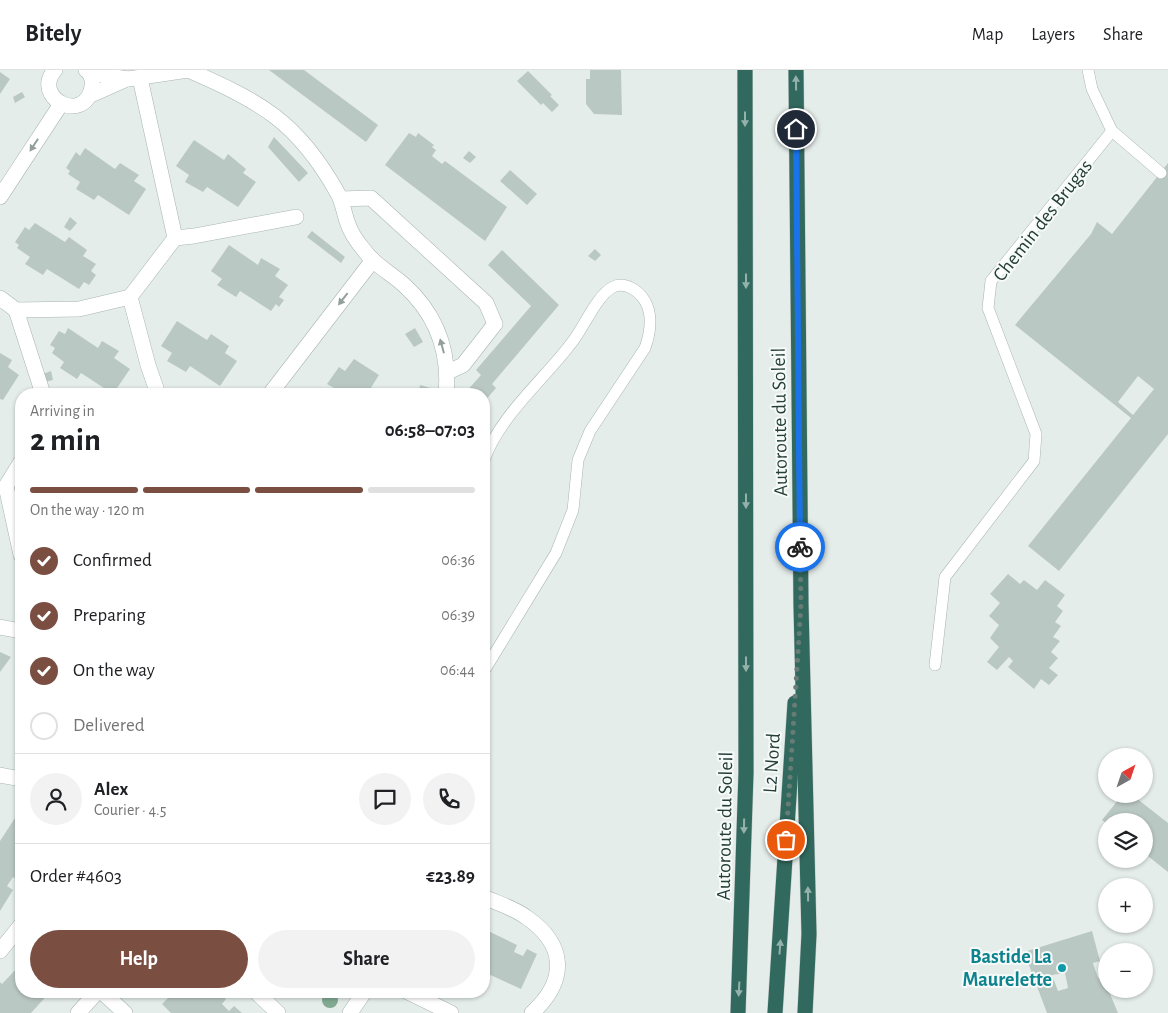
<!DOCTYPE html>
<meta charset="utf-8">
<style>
body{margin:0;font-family:"Alegreya Sans",sans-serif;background:#f2f2f2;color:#202124;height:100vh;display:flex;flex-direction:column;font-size:19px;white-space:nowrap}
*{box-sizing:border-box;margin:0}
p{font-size:16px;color:#757577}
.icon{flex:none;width:28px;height:28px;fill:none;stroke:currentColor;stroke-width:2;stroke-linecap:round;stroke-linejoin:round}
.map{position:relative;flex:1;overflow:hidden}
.panel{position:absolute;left:15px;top:318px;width:475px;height:610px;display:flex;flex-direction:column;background:#fff;border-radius:20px;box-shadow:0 1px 4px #0004}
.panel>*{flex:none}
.needle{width:32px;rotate:40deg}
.buttons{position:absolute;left:1098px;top:678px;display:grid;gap:10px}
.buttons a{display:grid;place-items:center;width:55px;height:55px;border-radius:50%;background:#fff;box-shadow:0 1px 4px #0004;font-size:25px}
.pin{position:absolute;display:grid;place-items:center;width:42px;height:42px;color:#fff;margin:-21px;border:2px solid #fff;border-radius:50%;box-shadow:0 1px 5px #0007}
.courier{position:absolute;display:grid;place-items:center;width:50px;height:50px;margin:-25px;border:4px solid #1a73e8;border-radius:50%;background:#fff;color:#222;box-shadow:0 1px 6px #0007}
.overview em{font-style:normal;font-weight:700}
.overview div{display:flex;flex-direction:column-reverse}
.overview{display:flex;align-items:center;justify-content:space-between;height:85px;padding:0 15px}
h1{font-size:32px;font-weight:700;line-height:38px}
.bar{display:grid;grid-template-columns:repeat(4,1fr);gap:8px 5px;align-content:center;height:60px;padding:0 15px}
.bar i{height:6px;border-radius:4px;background:#e0e0e0}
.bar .on{background:#7b4e42}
.bar p{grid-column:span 4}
.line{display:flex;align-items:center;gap:12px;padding:0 15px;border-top:1px solid #e0e0e0}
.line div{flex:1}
.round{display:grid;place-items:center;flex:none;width:52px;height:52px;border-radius:26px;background:#f2f2f2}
ol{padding:0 15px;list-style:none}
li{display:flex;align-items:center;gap:15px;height:55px}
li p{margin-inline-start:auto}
li .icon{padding:5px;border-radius:50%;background:#7b4e42;color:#fff;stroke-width:4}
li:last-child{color:#757577}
li i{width:28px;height:28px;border:2px solid #e0e0e0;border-radius:50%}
.primary-button{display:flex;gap:10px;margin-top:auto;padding:10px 15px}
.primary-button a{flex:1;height:58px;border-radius:30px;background:#7b4e42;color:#fff;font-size:20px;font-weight:700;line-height:58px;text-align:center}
.primary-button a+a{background:#f2f2f2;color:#202124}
header{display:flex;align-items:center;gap:30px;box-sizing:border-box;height:70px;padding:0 25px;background:#fff;border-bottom:1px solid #e0e0e0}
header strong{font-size:24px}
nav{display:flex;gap:28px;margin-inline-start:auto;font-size:18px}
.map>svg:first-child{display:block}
.building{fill:#bac8c3;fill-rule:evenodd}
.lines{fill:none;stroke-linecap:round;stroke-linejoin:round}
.service-casing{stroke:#a8b5b1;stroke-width:12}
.minor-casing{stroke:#a8b5b1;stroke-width:16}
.motorway-casing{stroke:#c2c9c7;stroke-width:16}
.service{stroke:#fff;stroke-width:11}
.minor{stroke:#fff;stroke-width:15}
.motorway{stroke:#32695e;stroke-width:15}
.tree{fill:#82aa92}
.oneway{fill:#94b2ab}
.oneway2{fill:#929f9c}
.done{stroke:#687c76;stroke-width:5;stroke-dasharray:0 9}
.route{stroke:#1a73e8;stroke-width:6}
.culture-dot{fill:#0f9aa8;stroke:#f6faf8;stroke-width:2}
.labels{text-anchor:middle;stroke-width:4;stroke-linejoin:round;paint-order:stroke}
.street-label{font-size:20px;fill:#253f38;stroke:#f6faf8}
.culture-label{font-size:20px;font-weight:bold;fill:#0d838f;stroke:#f6faf8;text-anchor:end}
</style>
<header>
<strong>Bitely</strong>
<nav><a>Map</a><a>Layers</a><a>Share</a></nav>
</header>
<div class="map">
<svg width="1168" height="943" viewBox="0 0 1168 943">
<rect width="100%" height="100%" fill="#e5edea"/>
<g class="building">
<path d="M269,0H304L378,55L366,72Z"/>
<path d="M590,0H621L622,45L594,44L586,34V9H590Z"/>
<path d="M528,1L552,25L550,26L559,35L552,42L543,33L541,35L517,11Z"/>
<path d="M0,2L10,9L0,24Z"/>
<path d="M22,22L25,27L15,33L13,27Z"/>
<path d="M409,63L416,67L418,63L434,75L432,77L436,80L432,86L442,94L445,91L507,137L485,171L385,95Z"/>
<path d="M274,67L308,103L299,112L268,77Z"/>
<path d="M194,70L224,90L228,84L246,99L243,103L256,112L238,137L207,117L203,122L185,112L189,105L176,96Z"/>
<path d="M85,78L115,99L120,93L139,105L134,111L146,119L129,145L98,125L94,130L76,119L80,112L68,104L70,101L66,98L76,82L80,86Z"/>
<path d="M469,81L476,87L470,93L463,88Z"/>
<path d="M1168,93V364L1059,501L1028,476L1131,348L1015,255L1091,164L1097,152L1112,164ZM1138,306L1154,319L1133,345L1118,332Z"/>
<path d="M510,100L537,124L527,135L500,111Z"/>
<path d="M70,147L77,153L70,161L64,157Z"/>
<path d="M35,153L65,172L69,167L87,180L83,186L96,194L91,201L96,205L89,215L84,212L79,219L47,199L43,205L25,194L30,187L17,178L19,175L15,172L25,157L29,160Z"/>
<path d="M312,161L345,187L341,193L307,167Z"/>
<path d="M229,175L258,195L261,188L280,199L275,206L288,215L279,227L284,230L279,237L276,234L271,241L240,221L236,227L217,215L222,209L211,201Z"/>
<path d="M595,179L601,185L595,191L588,186Z"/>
<path d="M502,180L559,235L492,314L496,318L484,332V324H464L481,305L476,300L531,236L488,195Z"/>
<path d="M177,251L207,270L211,264L229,276L225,283L237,291L220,316L190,296L186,302L167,291L172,283L161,276Z"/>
<path d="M68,258L98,278L102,271L119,281L114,288L130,299L113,324L81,303L77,309L60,298L64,292L52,283L55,278L50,275L59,261L65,264Z"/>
<path d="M415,258L423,272L414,277L405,264Z"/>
<path d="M0,283L12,290L8,297L19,305L3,330L0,329Z"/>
<path d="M354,289L379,305L367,324H330L334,318L327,314L339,297L345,301Z"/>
<path d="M51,301L53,310L45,312L43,304Z"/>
<path d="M420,315L434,319V324H419Z"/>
<path d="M1008,504L1020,514L1024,510L1037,520L1045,510L1065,525L1057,536L1063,541L1055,552L1061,556L1053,567L1060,571L1051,582L1058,588L1049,598L1058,605L1049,615L1041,609L1034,619L1008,597L1013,591L1009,587L997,600L987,592L999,577L990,568L999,555L989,546L1000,533L990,524Z"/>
<path d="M0,582L11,587L0,602Z"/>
<path d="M1123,724H1131L1168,753V802L1144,783V751H1106V753L1102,750Z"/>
<path d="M15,748L21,752V794L18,799L21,801V807L19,811L13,807L7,816L13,820L0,841V771Z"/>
<path d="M484,859L517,875L514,882L523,886L527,879L537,884L521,919L484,902Z"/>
<path d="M1092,861L1100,891L1093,893L1098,908L1103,906L1106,919H1108L1118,943H1047L1024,882ZM1065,903L1068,918L1058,921L1052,905Z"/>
<path d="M18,897L21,898V921H51L31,943H0V912L2,914Z"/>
<path d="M163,921H219L226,929L222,934L229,941L234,936L242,943H171L162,934L169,927Z"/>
</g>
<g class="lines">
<g class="service-casing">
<g id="service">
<path d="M1088,0L1092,19L1112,61L1161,103"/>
<path d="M484,390C501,344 544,310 573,271C584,257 597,225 613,217C625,211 639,221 645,231C653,245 650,264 645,278L590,361L578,390L573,440L556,483L484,601"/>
<path d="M935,595L945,507L1034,391L1036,364L988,238L991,211L1112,61"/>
</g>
</g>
<g class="minor-casing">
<g id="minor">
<path d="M55,0C31,27 84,56 92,17C93,11 91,4 86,0"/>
<path d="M188,0C261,32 297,51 337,122C343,132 344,144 348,154C351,163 358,173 364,180C374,195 391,203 404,215C436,244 450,281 446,324"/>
<path d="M90,3L128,9L188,0"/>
<path d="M140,8L175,168"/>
<path d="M91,25L127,9"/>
<path d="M0,127L61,34"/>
<path d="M341,129L371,128L486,233L495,254L463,295L448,302"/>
<path d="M175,168L194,166L296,147"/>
<path d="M130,227L148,295L158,324"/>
<path d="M130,227L175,168"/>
<path d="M0,228L16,240L79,239L130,227"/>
<path d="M16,240L43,324"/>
<path d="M270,324L373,190"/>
<path d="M21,392L6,416L21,485"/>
<path d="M0,557L21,561"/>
<path d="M0,705L21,709"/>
<path d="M484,827C497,833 514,838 526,847C567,875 567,911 532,943"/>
<path d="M0,881L21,855"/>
<path d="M101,921L125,943"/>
<path d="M255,921L278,943"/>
<path d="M406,921L451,943"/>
<path d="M78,943L98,921"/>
<path d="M350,943L365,921"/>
</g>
</g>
<g class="motorway-casing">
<g id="motorway">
<path d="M796,0L801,535L809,864L805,943"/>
<path d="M738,943L746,703L745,0"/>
<path d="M775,943L795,633"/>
</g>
</g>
<use href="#service" class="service"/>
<use href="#minor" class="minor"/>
<use href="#motorway" class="motorway"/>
</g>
<circle class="tree" cx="330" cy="930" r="8"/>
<defs><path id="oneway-solid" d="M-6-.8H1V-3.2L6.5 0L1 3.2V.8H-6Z" transform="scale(1.25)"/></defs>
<g class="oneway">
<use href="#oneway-solid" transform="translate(796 13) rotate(-91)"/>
<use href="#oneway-solid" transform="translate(745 49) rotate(90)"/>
<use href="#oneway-solid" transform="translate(746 211) rotate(90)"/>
<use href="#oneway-solid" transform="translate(746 431) rotate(90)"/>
<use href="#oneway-solid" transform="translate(746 594) rotate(90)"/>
<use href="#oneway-solid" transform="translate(744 756) rotate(91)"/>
<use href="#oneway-solid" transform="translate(808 824) rotate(-91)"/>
<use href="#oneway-solid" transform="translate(780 877) rotate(-86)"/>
<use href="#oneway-solid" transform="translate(739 919) rotate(93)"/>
</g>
<g class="oneway2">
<use href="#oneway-solid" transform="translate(34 75) rotate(123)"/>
<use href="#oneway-solid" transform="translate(343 229) rotate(128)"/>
<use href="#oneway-solid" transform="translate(442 276) rotate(-105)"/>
</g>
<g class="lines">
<path class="done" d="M786,770L801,535L800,477"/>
<path class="route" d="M796,59L800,477"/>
</g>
<circle class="culture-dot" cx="1062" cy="898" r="5"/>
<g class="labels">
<g class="street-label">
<text transform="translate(1042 150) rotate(-52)" y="7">Chemin des Brugas</text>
<text transform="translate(779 352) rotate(-91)" y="7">Autoroute du Soleil</text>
<text transform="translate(771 693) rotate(-86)" y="7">L2 Nord</text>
<text transform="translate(724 756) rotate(-89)" y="7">Autoroute du Soleil</text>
</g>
<g class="culture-label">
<text x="1052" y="893">Bastide La<tspan x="1052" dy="23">Maurelette</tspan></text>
</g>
</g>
</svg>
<div class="buttons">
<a><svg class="needle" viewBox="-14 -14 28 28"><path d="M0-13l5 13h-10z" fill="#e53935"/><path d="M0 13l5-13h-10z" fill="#757577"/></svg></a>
<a><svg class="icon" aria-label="layers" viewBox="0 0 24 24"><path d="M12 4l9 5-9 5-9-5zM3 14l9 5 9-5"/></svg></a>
<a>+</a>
<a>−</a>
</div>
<div class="pin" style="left:786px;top:770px;background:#ea580c"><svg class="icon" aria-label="bag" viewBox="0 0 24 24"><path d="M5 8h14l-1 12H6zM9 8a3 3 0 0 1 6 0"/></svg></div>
<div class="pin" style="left:796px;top:59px;background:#1f2937"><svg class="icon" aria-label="home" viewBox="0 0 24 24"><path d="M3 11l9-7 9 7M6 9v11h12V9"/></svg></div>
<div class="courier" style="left:800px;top:477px"><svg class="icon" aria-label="bike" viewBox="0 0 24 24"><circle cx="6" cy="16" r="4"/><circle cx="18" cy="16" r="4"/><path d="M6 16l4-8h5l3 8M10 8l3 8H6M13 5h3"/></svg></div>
<section class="panel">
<div class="overview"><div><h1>2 min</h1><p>Arriving in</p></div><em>06:58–07:03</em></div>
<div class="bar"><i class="on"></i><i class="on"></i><i class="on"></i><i></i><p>On the way · 120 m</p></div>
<ol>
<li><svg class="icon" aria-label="check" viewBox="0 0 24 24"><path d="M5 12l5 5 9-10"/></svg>Confirmed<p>06:36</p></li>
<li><svg class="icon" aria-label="check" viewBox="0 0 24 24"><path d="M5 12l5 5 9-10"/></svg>Preparing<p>06:39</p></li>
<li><svg class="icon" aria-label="check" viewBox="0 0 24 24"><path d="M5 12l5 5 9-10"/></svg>On the way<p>06:44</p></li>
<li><i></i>Delivered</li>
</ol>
<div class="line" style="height:90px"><a class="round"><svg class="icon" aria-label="person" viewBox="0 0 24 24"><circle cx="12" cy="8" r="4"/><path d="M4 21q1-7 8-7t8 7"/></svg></a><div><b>Alex</b><p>Courier · 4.5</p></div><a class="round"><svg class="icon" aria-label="chat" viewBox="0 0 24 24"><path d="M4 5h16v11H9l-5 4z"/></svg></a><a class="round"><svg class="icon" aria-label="phone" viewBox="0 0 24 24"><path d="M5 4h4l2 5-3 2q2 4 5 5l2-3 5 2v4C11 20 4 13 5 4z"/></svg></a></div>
<div class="line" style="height:65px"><div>Order #4603</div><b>€23.89</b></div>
<div class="primary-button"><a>Help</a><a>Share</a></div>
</section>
</div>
